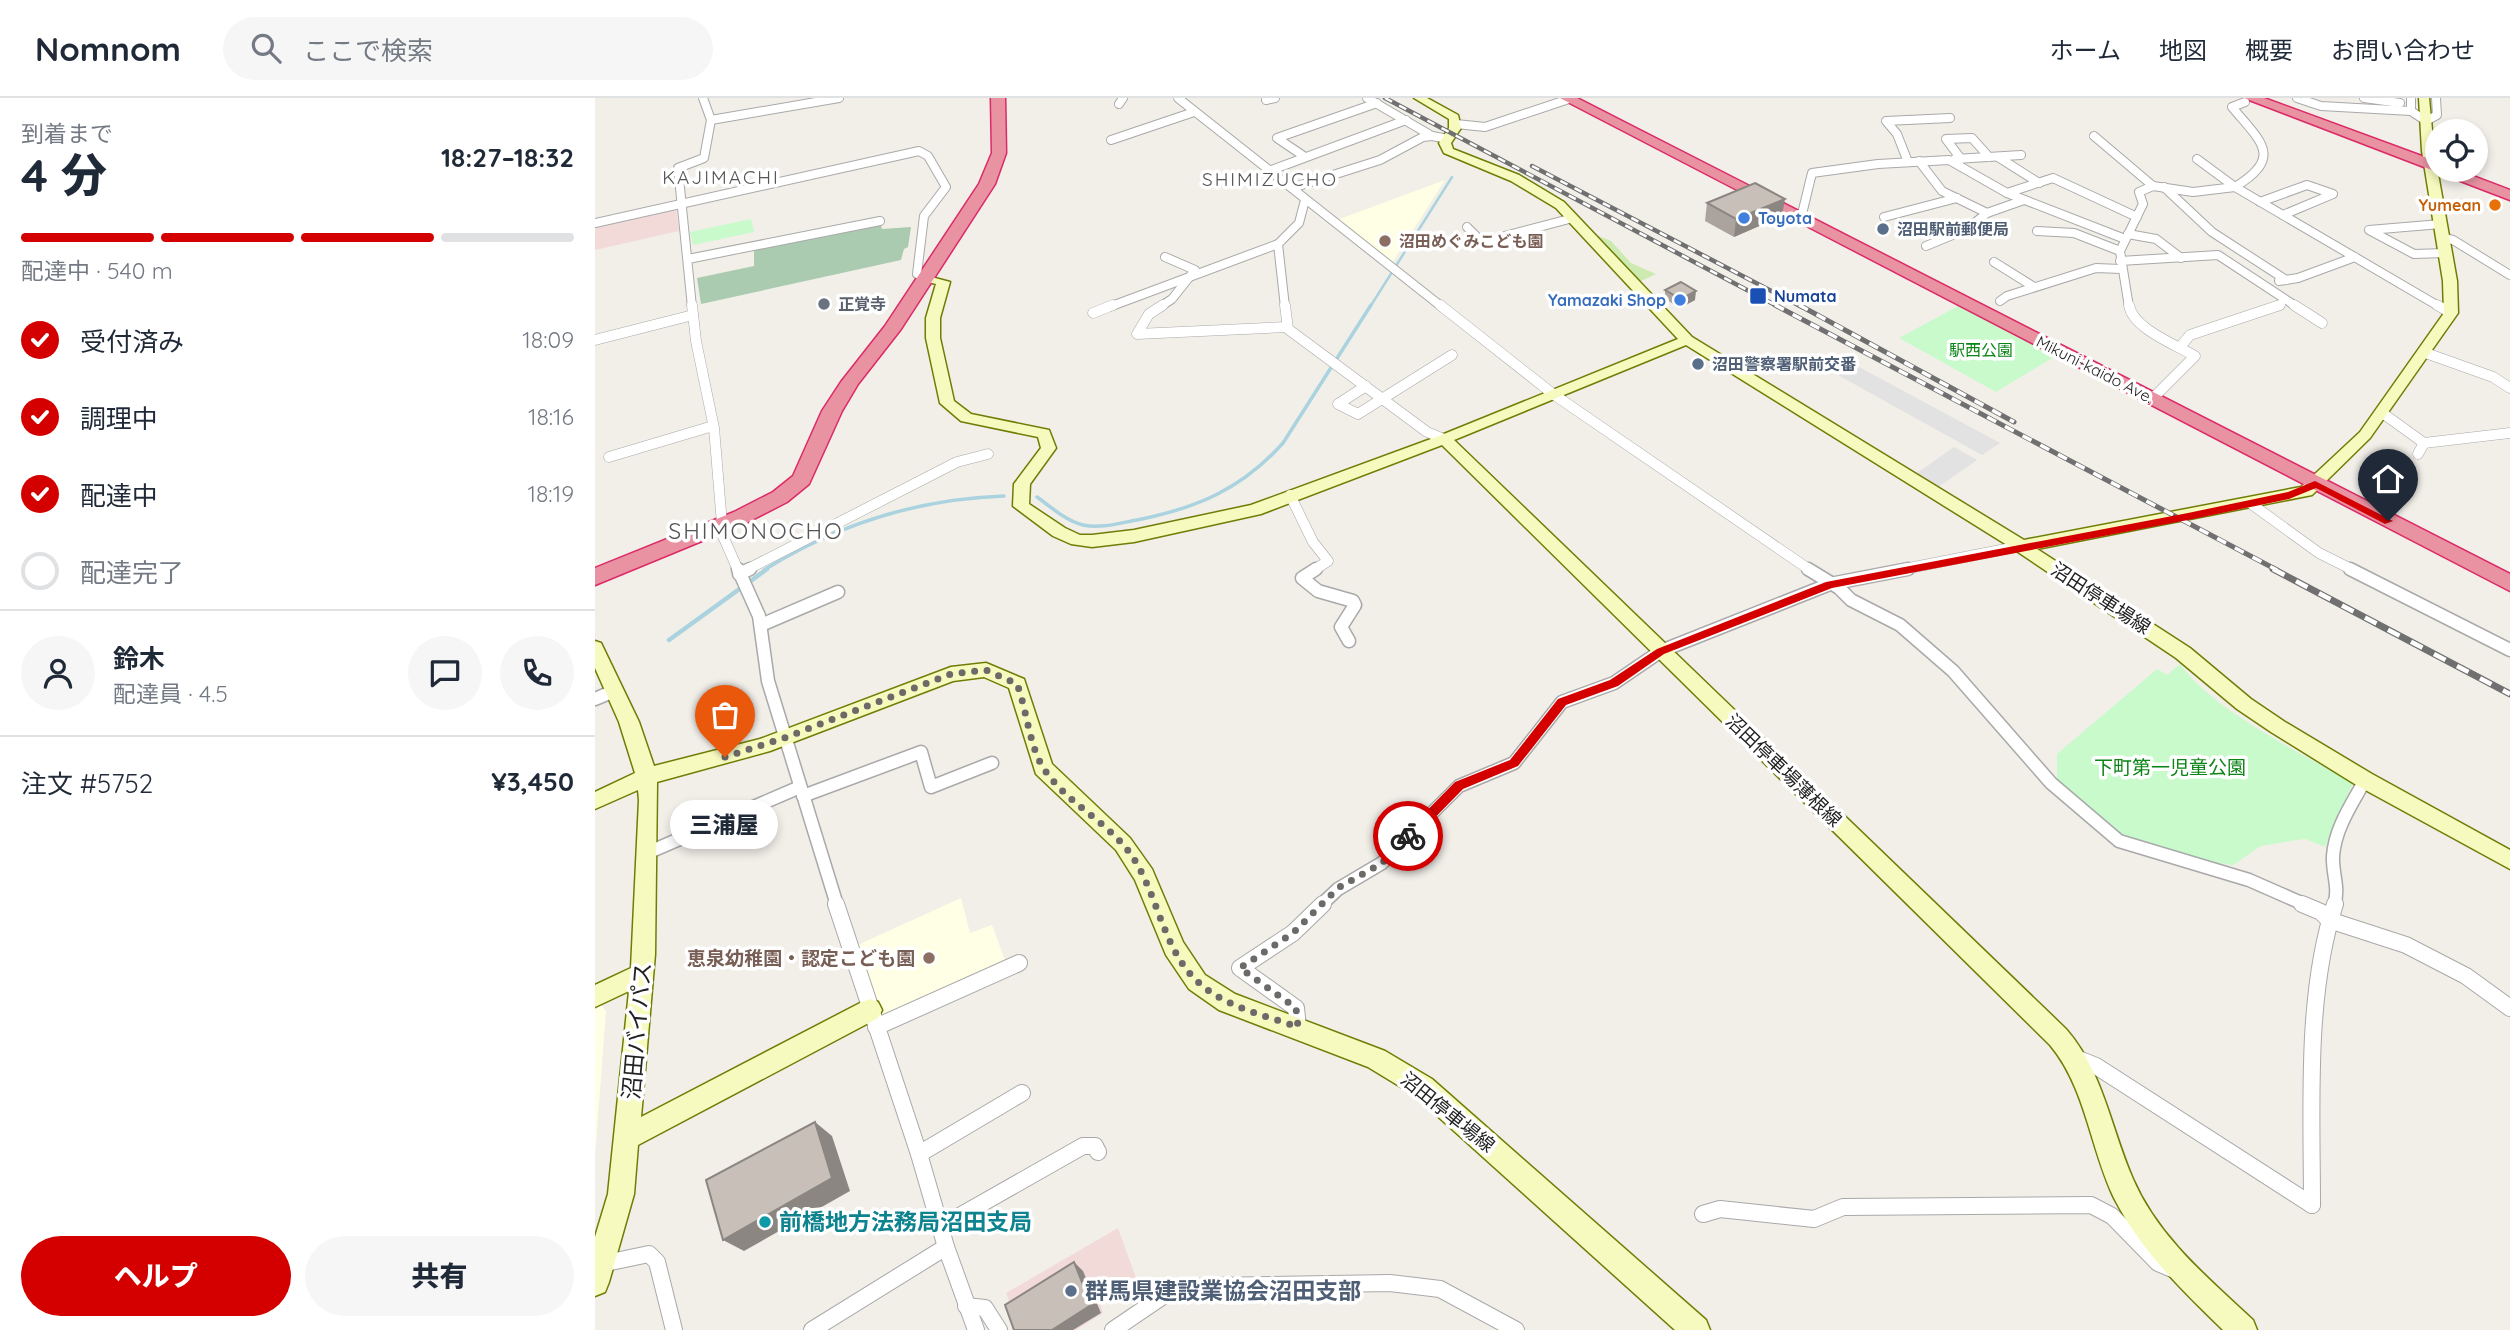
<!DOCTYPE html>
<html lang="ja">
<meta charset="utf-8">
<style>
body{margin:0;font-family:Quicksand,"Noto Sans JP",sans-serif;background:#f6f6f7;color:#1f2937;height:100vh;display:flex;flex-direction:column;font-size:26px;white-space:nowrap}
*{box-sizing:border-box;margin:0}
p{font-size:23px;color:#747a83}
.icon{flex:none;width:38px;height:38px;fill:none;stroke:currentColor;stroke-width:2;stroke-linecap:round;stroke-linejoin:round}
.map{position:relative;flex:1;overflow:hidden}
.sheet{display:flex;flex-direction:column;background:#fff;width:595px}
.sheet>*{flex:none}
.buttons{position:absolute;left:1830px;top:21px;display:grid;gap:14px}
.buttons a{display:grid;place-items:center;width:63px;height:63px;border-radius:50%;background:#fff;box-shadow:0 4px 10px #0003;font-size:35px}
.pin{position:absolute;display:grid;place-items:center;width:60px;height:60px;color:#fff;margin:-72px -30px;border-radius:50% 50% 50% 0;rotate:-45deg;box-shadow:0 0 7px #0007}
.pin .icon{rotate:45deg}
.courier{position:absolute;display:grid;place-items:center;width:70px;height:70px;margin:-35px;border:5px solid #d40000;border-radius:50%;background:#fff;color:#222;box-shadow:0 2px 9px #0007}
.bubble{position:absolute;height:49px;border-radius:24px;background:#fff;box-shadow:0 4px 10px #0003;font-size:23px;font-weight:800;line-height:49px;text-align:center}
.overview em{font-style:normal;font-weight:800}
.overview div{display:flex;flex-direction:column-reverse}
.overview{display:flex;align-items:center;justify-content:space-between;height:119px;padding:0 21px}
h1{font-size:46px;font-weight:800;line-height:52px}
.bar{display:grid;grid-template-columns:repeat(4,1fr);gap:10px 7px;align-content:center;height:84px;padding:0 21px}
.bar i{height:9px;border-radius:5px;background:#e0e1e3}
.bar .current{background:#d40000}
.bar p{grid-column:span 4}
.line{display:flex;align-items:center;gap:18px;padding:0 21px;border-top:2px solid #e0e1e3}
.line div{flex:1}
.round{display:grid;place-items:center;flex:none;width:74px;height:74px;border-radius:37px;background:#f6f6f7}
ol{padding:0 21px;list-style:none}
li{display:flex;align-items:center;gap:21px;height:77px}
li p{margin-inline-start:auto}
li .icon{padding:7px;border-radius:50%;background:#d40000;color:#fff;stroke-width:4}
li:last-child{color:#747a83}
li i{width:38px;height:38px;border:4px solid #e0e1e3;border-radius:50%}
.button{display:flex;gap:14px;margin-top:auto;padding:14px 21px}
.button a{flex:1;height:80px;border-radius:42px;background:#d40000;color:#fff;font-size:28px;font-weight:800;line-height:80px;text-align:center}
.button a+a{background:#f6f6f7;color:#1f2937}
header{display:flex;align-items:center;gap:42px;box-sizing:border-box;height:98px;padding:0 35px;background:#fff;border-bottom:2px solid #e0e1e3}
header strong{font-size:33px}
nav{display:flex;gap:38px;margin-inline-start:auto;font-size:24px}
.search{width:490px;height:63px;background:#f6f6f7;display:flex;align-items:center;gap:18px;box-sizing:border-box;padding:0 24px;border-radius:38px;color:#747a83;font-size:26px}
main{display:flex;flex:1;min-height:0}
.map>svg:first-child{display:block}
.commercial{fill:#f2dad9}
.education{fill:#ffffe5}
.grass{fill:#cdebb0}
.cemetery{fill:#aacbaf}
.park{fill:#c8facc}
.parking{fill:#e2e2e2}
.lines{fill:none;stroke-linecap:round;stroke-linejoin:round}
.stream-far2{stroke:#aad3df;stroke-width:2.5}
.stream-far1{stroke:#aad3df;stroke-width:3.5}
.stream{stroke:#aad3df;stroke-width:4.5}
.street-far3-casing{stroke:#a9a9a9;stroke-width:10}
.street-far2-casing{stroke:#a9a9a9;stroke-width:11}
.street-far1-casing{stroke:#a9a9a9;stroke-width:15}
.street-casing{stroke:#a9a9a9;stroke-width:18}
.secondary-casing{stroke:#707d05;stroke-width:3}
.highway-casing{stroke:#dc2a67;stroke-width:3}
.street-far3{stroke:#fff;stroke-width:8}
.street-far2{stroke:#fff;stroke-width:10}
.street-far1{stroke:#fff;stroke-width:12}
.street{stroke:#fff;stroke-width:16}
.secondary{fill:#f7fabf;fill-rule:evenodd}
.highway{fill:#e892a2;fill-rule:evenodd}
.rail-far2-casing{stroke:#707070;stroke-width:4.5}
.rail-far1-casing{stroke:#707070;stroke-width:5}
.rail-casing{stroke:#707070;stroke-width:7}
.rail-far2{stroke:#fff;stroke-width:2.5;stroke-dasharray:8;stroke-linecap:butt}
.rail-far1{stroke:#fff;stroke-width:3.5;stroke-dasharray:10;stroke-linecap:butt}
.rail{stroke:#fff;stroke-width:4.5;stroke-dasharray:13;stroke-linecap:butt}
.wall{fill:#aba49e}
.shaded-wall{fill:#8b8681}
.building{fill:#c7bfb8;stroke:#8b8681;stroke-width:2}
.route{fill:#d40000}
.done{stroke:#6b6a68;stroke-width:7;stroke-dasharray:0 12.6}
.food-dot{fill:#e8710a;stroke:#fff;stroke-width:2.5}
.shop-dot{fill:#3f7fe0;stroke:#fff;stroke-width:2.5}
.service-dot{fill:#5c6f8a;stroke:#fff;stroke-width:2.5}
.education-dot{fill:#8d6e63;stroke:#fff;stroke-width:2.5}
.transit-dot{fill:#1a4fb4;stroke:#fff;stroke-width:2.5}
.worship-dot{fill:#6b7280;stroke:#fff;stroke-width:2.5}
.culture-dot{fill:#0f9aa8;stroke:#fff;stroke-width:2.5}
.labels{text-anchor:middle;stroke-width:7;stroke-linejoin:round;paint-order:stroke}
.far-food-label{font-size:16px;font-weight:bold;fill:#c56008;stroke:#fff;text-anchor:end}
.far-shop-label{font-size:16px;font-weight:bold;fill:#366cbe;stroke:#fff;text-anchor:start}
.far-service-label{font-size:16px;font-weight:bold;fill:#4e5e75;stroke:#fff;text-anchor:start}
.far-education-label{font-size:16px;font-weight:bold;fill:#785e54;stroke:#fff;text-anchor:start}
.far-transit-label{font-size:16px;font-weight:bold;fill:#164399;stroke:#fff;text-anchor:start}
.far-worship-label{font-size:16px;font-weight:bold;fill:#5b616d;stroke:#fff;text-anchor:start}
.far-park-label{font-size:16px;fill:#0c8416;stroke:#fff}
.far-street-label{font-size:16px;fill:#222;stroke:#fff}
.far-quarter-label{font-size:19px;letter-spacing:2px;fill:#555;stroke:#fff}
.street-label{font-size:19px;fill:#222;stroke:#fff}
.park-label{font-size:19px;fill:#0c8416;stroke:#fff}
.education-label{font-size:19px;font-weight:bold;fill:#785e54;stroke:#fff;text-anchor:end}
.quarter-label{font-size:23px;letter-spacing:2px;fill:#555;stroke:#fff}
.near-street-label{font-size:23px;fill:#222;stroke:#fff}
.near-culture-label{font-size:23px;font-weight:bold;fill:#0d838f;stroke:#fff;text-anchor:start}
.near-service-label{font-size:23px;font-weight:bold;fill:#4e5e75;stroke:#fff;text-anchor:start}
</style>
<header>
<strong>Nomnom</strong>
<div class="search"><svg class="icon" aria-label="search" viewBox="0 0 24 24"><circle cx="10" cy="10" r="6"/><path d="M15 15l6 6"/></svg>ここで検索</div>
<nav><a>ホーム</a><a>地図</a><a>概要</a><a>お問い合わせ</a></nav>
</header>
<main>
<section class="sheet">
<div class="overview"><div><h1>4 分</h1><p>到着まで</p></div><em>18:27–18:32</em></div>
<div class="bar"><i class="current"></i><i class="current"></i><i class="current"></i><i></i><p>配達中 · 540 m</p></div>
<ol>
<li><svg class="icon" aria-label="check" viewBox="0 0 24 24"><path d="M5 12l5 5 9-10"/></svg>受付済み<p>18:09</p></li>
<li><svg class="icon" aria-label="check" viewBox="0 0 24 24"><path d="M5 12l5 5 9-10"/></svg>調理中<p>18:16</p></li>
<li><svg class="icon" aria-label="check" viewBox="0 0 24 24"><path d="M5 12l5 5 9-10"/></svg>配達中<p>18:19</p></li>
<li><i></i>配達完了</li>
</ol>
<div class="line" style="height:126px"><a class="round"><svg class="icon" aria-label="person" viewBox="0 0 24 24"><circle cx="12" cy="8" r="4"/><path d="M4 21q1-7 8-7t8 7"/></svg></a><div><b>鈴木</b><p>配達員 · 4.5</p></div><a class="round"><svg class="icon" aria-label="chat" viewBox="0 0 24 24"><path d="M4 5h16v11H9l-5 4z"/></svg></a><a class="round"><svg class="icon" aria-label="phone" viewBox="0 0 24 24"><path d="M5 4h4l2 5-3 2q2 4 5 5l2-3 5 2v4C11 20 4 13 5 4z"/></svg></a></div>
<div class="line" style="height:91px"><div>注文 #5752</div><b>¥3,450</b></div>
<div class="button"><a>ヘルプ</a><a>共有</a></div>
</section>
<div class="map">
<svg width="1915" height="1232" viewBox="0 0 1915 1232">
<rect width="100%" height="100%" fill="#f2efe9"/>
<g class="commercial">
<path d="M81,110L84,133L0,152V127Z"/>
<path d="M523,1130L541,1180L505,1204L508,1215L481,1232H426L411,1195Z"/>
</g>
<g class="education">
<path d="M850,82L797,165L742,122Z"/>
<path d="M366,800L375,835L397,827L413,870L281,929L256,850Z"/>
<path d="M5,906L11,913L0,1058V909Z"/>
</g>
<path class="grass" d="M999,136L1016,143L1036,165L1061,176L1042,185Z"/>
<path class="cemetery" d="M285,124L287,131L316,129L313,149L309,151L306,162L106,206L102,180L159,168V147Z"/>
<g class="park">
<path d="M156,121L159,134L98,147L95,134Z"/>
<path d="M1365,207L1462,257L1401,294L1304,240Z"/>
<path d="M1585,566C1616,611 1709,657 1758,685L1730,749L1710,741L1702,742L1666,748L1638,767L1613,764L1547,746L1524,736L1462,683V656L1562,571L1572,577Z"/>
</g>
<g class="parking">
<path d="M1244,264L1259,272L1264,269L1405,345L1387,357L1232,271Z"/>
<path d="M1359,349L1382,362L1339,392L1318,378Z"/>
</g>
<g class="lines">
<path class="stream-far2" d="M775,209L857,79"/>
<g class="stream-far1">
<path d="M442,399C456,409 471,423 488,427C506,431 525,425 542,422C602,410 647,391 688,345L776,207"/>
<path d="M169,472C243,426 322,401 409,398"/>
</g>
<path class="stream" d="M74,542L172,471"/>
<g class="street-far3-casing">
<g id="street-far3">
<path d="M583,0L847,209"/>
<path d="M772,0L837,38L853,41"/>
<path d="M1702,0L1726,8L1816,13"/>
<path d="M1769,0L1805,5"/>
<path d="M1816,0V13L1831,23L1842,17L1841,0"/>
<path d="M671,2L680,0"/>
<path d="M1650,4L1637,9C1666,44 1689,59 1640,89L1845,209"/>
<path d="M524,6L528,0"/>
<path d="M116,22L244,0"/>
<path d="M861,26L890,29L974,1"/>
<path d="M1499,38L1558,88"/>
<path d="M516,42L599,14"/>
<path d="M710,59L682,40L782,5"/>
<path d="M1403,59L1444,85"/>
<path d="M1360,61L1426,57"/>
<path d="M1366,61L1351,41L1377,40L1394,59"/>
<path d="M1602,61L1640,89"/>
<path d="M1324,63L1347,93L1392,115"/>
<path d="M1313,64L1302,36L1291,23L1355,20"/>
<path d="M674,73L811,22"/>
<path d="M1569,89L1617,134L1691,182"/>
<path d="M697,90L785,62L828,39L837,38"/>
<path d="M1412,95L1458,80L1542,119"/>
<path d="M1665,104L1712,87L1738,96L1688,117"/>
<path d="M1289,119L1362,100"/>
<path d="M1206,120L1217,75L1283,66L1354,62L1412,95L1530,141"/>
<path d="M0,125L324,53L333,58L351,89L329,118L322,176L330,179"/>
<path d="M1846,126L1774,132L1819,156L1850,155"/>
<path d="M872,129L887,144L978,120"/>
<path d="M1442,133L1479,135L1525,153"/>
<path d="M1533,136L1561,141L1586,160"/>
<path d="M1849,140L1858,142L1915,177"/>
<path d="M1331,148L1372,131L1392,115L1429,102"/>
<path d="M93,161L285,123"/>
<path d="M1525,163L1623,157L1702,209"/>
<path d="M1399,164L1439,189"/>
<path d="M1684,183L1703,180L1760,159"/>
<path d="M1405,203L1412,198L1501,170L1526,171"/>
<path d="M97,209L83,70L109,60L116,22L108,0"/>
<path d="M514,209L683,146"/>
<path d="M565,209L577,201L600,172L570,159"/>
<path d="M690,209L683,146L704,125L710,102"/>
<path d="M1534,209L1525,153L1548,106L1544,94L1558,88L1598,94L1640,89"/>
<path d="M1680,209L1685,207"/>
</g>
</g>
<g class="street-far2-casing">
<g id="street-far2">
<path d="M97,207L101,243L119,330L128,438L143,472"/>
<path d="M568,207L554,216L542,236L692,229"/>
<path d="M690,207L693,231L832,334L849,341"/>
<path d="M845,207L958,296L1215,472"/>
<path d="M1534,207C1537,230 1581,247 1600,258L1557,301"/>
<path d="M1699,207L1727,225"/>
<path d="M1842,207L1856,215"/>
<path d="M498,215L518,207"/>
<path d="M0,242L98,217"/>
<path d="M1585,249L1595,237L1685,207"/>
<path d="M1828,254L1898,279L1915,290"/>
<path d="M771,288L743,306L763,316L857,257"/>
<path d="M1786,314L1829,345L1823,356"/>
<path d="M1829,345L1915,335"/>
<path d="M14,359L118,328"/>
<path d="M695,397L718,444L733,463L719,472"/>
<path d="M1655,405L1724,455L1758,472"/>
<path d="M151,472L362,364L393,356"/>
<path d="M1304,472L1426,448"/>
</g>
</g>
<g class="street-far1-casing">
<g id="street-far1">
<path d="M143,471L164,518L173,583L242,807"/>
<path d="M721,471L707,480L723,493L758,503L760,507L746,529L754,543"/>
<path d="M1213,471L1244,490L1256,502L1305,527L1358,573L1456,685L1524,743L1654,782L1711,807"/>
<path d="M1755,471L1915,552"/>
<path d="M144,476L155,471"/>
<path d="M166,527L243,494"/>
<path d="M0,601L19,593"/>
<path d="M208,698L326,654L336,689L397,665"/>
<path d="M52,755L205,689"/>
<path d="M726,807L743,791L787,765L864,688L919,665L967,604L1019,585L1066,553L1235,486L1313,471"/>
<path d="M1739,807C1745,790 1737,776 1738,758C1740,730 1757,706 1770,682"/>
</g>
</g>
<g class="street-casing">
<g id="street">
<path d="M241,806L324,1056L351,1149L381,1232"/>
<path d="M1707,806L1726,814L1734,822L1811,847L1871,878L1915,910"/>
<path d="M281,929L424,865"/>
<path d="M703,929L701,910L645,870L698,835L728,806"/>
<path d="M1481,960L1501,968L1717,1107"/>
<path d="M324,1056L427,995"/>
<path d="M1717,1107C1717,1012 1710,897 1740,806"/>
<path d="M1108,1116L1125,1111L1219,1121L1248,1109L1496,1107L1517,1118L1563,1165L1577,1171"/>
<path d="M347,1128L488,1048H500L503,1054"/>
<path d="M6,1166L54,1156L62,1164L79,1232"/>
<path d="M371,1208L390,1210L404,1232"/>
<path d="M217,1232L351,1149"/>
<path d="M518,1232L574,1194L609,1188L795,1185L845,1191L921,1232"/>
</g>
</g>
<g class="secondary-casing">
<g id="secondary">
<path d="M819,0H832L863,17L866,30L856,45L858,51L924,77L969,104L1097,239L1429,442L1706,389L1765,334L1849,215L1848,183L1827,53L1824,0H1834L1839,53L1862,183L1863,215L1775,340L1717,397L1442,451L1595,550L1656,601L1690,624L1777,676L1915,752V771L1763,688L1676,634L1642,611L1581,560L1420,452L1091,247L859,342L1471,931C1508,973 1516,1031 1538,1081C1563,1139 1613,1180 1658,1222L1662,1232H1628C1586,1191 1546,1153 1519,1100C1495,1050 1491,990 1455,947L847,347L666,416L539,444L497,449L476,446L458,438L418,408L419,386L446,350L443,339L366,323L345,305L331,240V220L341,186L325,182V176L355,184L345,220V240L359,303L376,316L454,332L461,350L435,386L434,406L470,430L485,437H497L539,432L656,407L844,338L1083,241L961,110L916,83L849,55L844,45L854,30V21Z"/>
<path d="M0,543L6,545L44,624L59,668L165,641L356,569L391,565L429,581L457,666L535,740L557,771L588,844L610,877L640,896L790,953L837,981L1111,1222L1115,1232H1080L819,997L773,969L624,912L594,891L571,857L540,782L521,752L441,676L414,590L389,579L358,583L175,653L62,684L60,856L46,1019L267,904L275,901L283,904L287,912L283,920L43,1047L39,1096L14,1184L10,1194L0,1198V1139L13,1096L34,893L0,909V887L36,870L44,702L43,692L0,711V694L40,675L24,624L0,570Z"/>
</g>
</g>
<g class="highway-casing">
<g id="highway">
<path d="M396,0H410L411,55L400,86L306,231L263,286L247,313L214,386L192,404L153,424L0,487V470L139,414L178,394L198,378L227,313L246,284L290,228L384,86L397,55Z"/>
<path d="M965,0H982L1915,476V493Z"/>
<path d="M1649,0H1669L1843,64V72H1862L1915,92V102Z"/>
</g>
</g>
<use href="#street-far3" class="street-far3"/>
<use href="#street-far2" class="street-far2"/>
<use href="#street-far1" class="street-far1"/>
<use href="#street" class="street"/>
<use href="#secondary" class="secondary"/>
<use href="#highway" class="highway"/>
<g class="rail-far2-casing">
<g id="rail-far2">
<path d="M790,0L1184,209"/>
<path d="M937,68L1207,209"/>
</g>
</g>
<g class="rail-far1-casing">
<g id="rail-far1">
<path d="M1180,207L1682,472"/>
<path d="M1204,207L1419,324"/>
</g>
</g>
<g class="rail-casing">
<path id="rail" d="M1678,471L1915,596"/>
</g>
<use href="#rail-far2" class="rail-far2"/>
<use href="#rail-far1" class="rail-far1"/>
<use href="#rail" class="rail"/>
</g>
<g class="wall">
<path d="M1112,105L1187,118L1139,139L1110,123Z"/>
<path d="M1070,192L1100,202L1085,210L1070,201Z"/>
</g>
<g class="shaded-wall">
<path d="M1190,101L1187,118L1139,139L1141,121Z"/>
<path d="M1101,193L1100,202L1085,210L1086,201Z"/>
<path d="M220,1024L237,1038L255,1093L149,1153L128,1142Z"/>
<path d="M479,1164L488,1173L506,1215L478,1232H457Z"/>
</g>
<g class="building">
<path d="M1160,85L1190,101L1141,121L1112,105Z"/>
<path d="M1086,184L1101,193L1086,201L1070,192Z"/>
<path d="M220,1024L237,1080L128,1142L111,1082Z"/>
<path d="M479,1164L496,1207L457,1232H419L410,1207Z"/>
</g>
<path class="route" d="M1720,383L1798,423L1790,426L1721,390L1694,401L1593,422L1237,490L1069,556L1023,588L971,607L923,668L868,691L818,742H809L807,738L860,684L915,662L963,601L1015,582L1062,551L1231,484L1593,415L1693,394Z"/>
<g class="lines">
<path class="done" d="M130,659L189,640L356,576L391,572L422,586C432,612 434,648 449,671C473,707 516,725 539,761C563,799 569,852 602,883C629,909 669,917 703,929L701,910L645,870L698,835L743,790L787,765L813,738"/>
</g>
<circle class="food-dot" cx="1900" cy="107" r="7"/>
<g class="shop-dot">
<circle cx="1149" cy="120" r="7"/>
<circle cx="1085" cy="202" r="7"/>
</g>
<g class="service-dot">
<circle cx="1288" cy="131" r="7"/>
<circle cx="1103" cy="266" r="7"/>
<circle cx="476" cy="1193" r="7"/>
</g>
<g class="education-dot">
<circle cx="790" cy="143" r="7"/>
<circle cx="334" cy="860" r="7"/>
</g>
<rect class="transit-dot" x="1154" y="189" width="18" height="18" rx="3.5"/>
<circle class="worship-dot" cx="229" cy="206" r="7"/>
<circle class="culture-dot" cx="170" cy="1124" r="7"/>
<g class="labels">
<g class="far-food-label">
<text x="1886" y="113">Yumean</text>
</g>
<g class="far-shop-label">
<text x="1163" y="126">Toyota</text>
<text x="1071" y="208" text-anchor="end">Yamazaki Shop</text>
</g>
<g class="far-service-label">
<text x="1302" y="137">沼田駅前郵便局</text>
<text x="1117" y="272">沼田警察署駅前交番</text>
</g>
<g class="far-education-label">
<text x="804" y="149">沼田めぐみこども園</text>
</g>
<g class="far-transit-label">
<text x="1179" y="204">Numata</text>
</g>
<g class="far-worship-label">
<text x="243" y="212">正覚寺</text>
</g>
<g class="far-park-label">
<text x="1386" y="258">駅西公園</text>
</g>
<g class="far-street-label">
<text transform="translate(1500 271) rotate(27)" y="6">Mikuni-kaido Ave.</text>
</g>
<g class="far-quarter-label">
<text x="126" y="86">KAJIMACHI</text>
<text x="675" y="88">SHIMIZUCHO</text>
</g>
<g class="street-label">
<text transform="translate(1506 500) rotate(33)" y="7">沼田停車場線</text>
<text transform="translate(1189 672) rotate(44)" y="7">沼田停車場薄根線</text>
<text transform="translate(853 1014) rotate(39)" y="7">沼田停車場線</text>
</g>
<g class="park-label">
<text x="1575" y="676">下町第一児童公園</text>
</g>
<g class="education-label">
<text x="320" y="867">恵泉幼稚園・認定こども園</text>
</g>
<g class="quarter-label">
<text x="161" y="441">SHIMONOCHO</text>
</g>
<g class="near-street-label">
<text transform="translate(42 933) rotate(-85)" y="8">沼田バイパス</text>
</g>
<g class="near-culture-label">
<text x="184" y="1132">前橋地方法務局沼田支局</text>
</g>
<g class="near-service-label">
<text x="490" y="1201">群馬県建設業協会沼田支部</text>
</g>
</g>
</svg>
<div class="buttons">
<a><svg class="icon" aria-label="locate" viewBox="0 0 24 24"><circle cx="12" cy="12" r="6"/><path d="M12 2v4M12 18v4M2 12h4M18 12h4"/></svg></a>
</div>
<div class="pin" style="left:130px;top:659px;background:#ea580c"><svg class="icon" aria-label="bag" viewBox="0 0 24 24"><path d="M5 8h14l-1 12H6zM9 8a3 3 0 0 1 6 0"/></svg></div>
<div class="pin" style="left:1793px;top:423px;background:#1f2937"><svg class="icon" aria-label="home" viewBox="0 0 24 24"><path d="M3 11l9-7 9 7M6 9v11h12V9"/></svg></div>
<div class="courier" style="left:813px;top:738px"><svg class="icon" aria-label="bike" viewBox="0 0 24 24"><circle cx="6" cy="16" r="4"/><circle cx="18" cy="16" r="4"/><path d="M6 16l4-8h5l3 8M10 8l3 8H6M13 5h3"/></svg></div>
<div class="bubble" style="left:75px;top:702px;width:108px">三浦屋</div>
</div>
</main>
